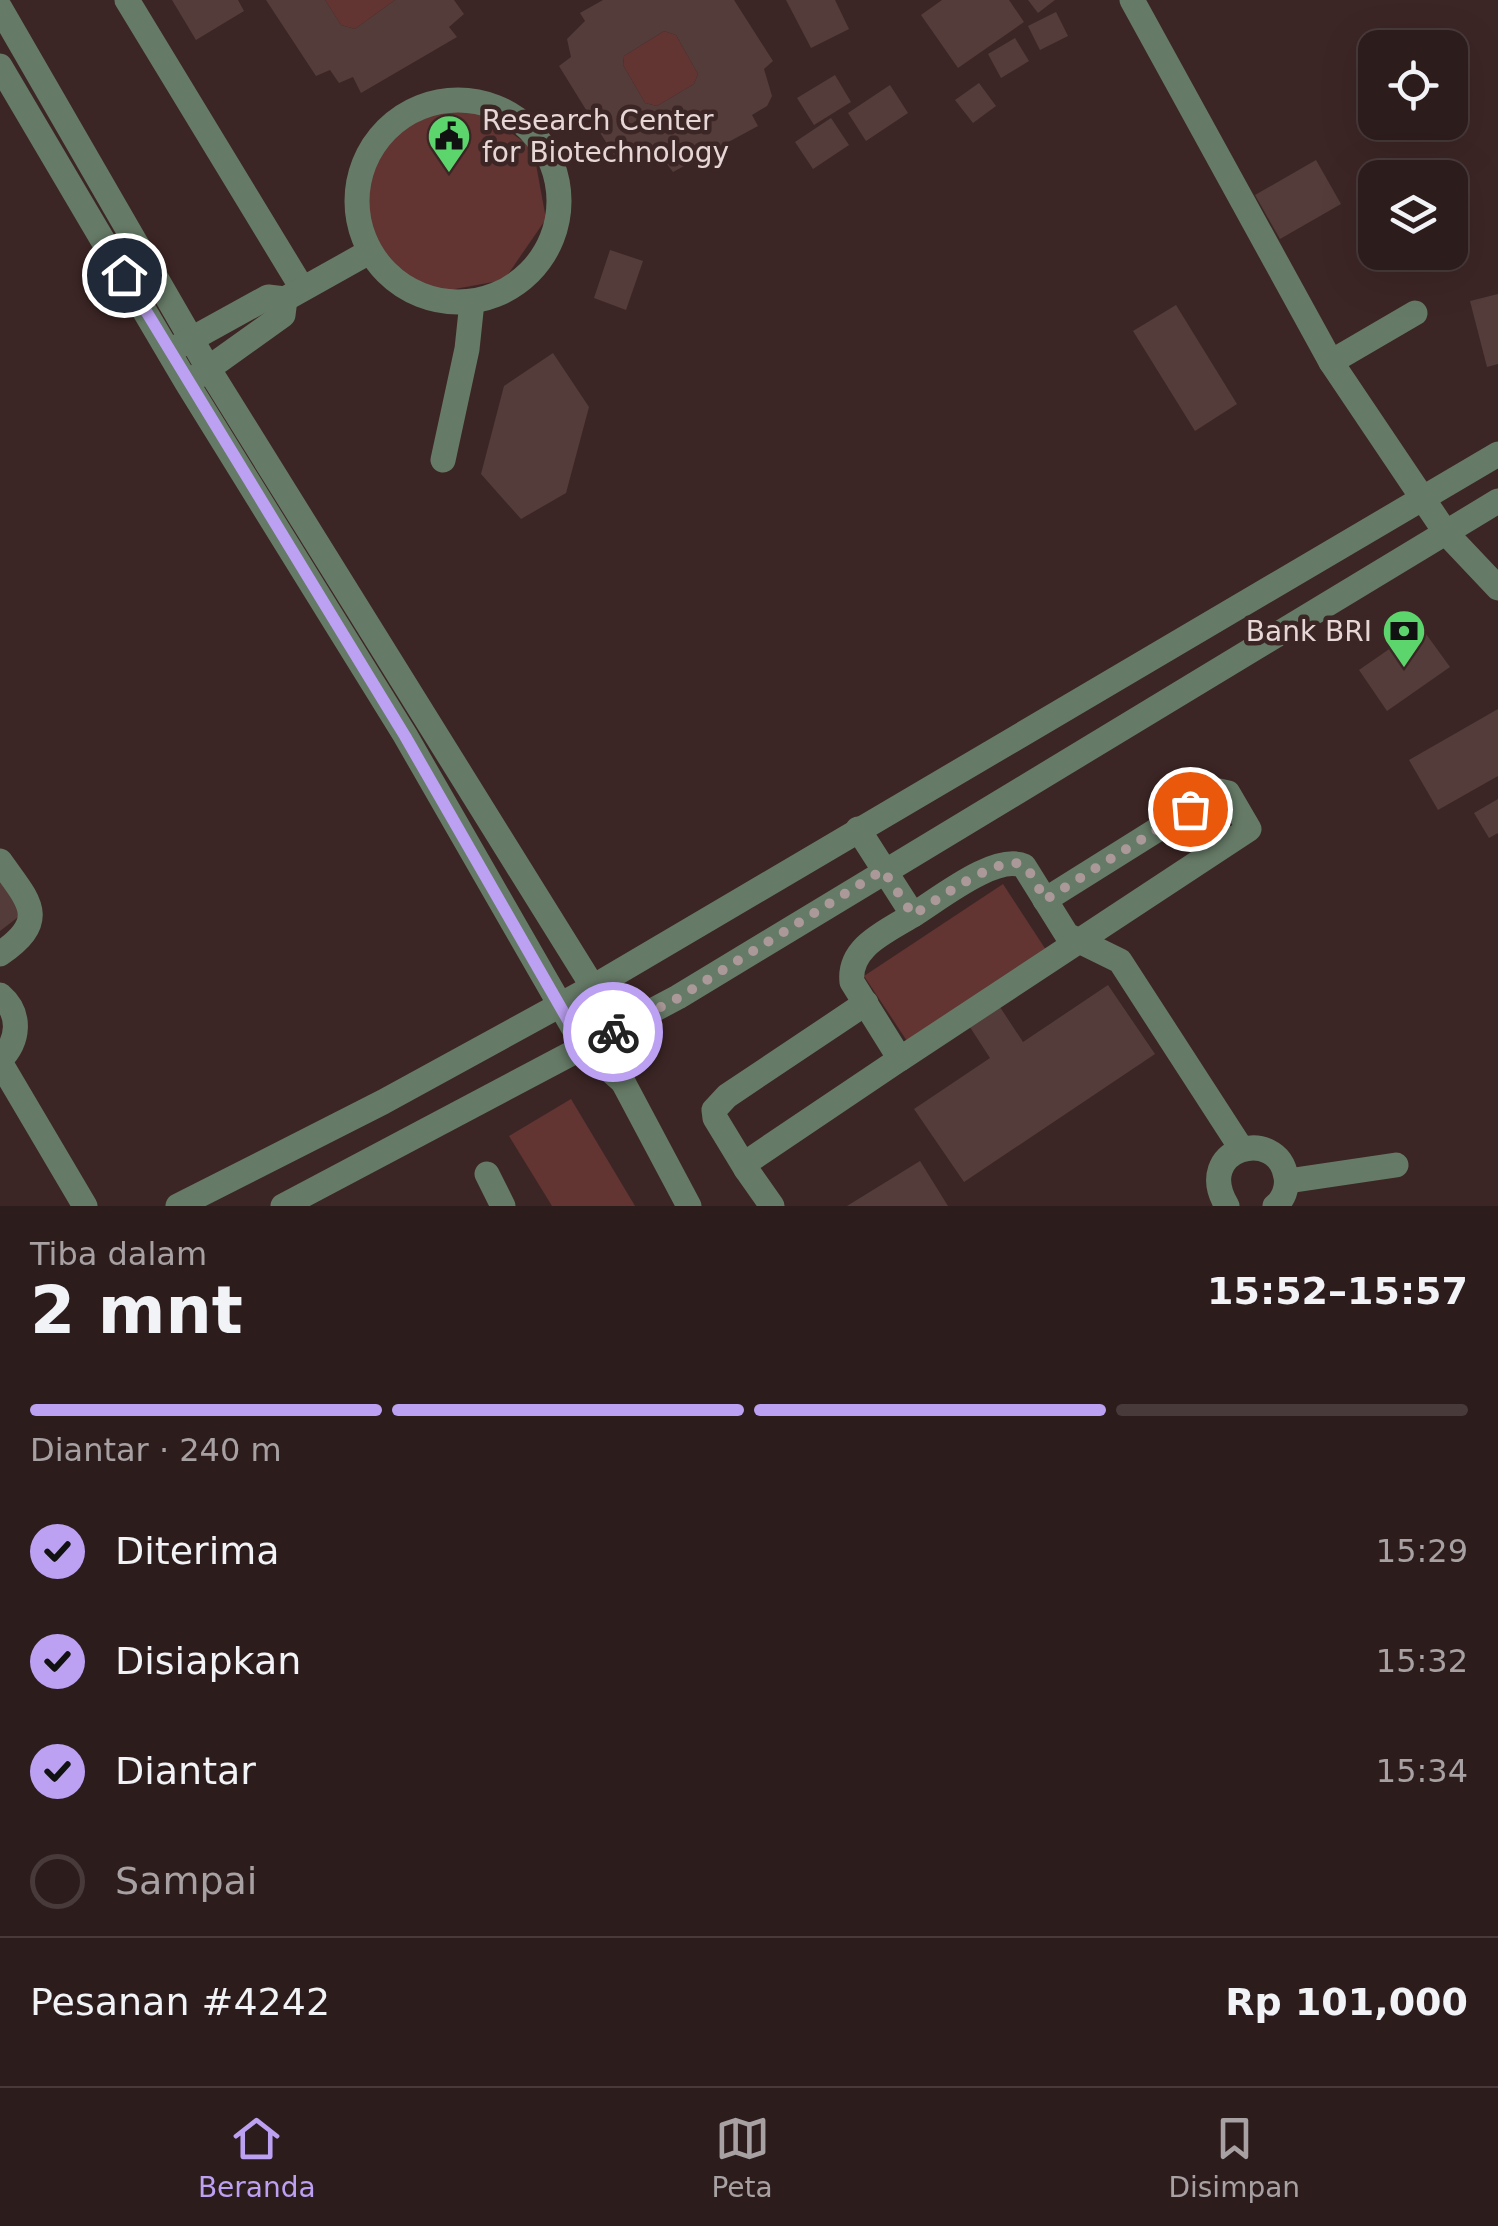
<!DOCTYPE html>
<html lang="id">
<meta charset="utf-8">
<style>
body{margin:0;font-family:"DejaVu Sans",sans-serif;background:#352525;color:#f1f3f6;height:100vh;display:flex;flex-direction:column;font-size:38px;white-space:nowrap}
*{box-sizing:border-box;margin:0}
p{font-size:32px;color:#a7a1a3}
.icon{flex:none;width:55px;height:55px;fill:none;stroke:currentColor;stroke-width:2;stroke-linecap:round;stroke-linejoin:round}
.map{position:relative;height:1206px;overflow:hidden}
.details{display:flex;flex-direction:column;background:#2d1c1c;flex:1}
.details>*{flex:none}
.buttons{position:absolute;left:1358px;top:30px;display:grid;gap:20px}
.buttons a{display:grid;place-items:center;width:110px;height:110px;border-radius:20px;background:#2d1c1c;box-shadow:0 10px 40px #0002,0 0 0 2px #483a3b;font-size:50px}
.pin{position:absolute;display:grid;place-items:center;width:85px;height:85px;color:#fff;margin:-42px;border:5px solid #fff;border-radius:50%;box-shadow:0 2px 10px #0007}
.courier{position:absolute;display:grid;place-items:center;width:100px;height:100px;margin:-50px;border:8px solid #bca0f2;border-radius:50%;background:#fff;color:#222;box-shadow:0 2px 12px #0007}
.summary em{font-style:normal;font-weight:700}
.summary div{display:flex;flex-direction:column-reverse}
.summary{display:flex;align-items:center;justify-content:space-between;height:170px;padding:0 30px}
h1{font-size:65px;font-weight:700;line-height:75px}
.bar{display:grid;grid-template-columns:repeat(4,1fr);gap:15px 10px;align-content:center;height:120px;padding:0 30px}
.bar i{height:12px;border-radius:8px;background:#483a3b}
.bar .active{background:#bca0f2}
.bar p{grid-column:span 4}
.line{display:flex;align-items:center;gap:25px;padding:0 30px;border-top:2px solid #483a3b}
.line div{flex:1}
ol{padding:0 30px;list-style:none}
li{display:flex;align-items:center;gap:30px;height:110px}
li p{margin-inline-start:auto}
li .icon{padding:10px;border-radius:50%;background:#bca0f2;color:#111;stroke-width:4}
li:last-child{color:#a7a1a3}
li i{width:55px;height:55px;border:5px solid #483a3b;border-radius:50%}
.menu{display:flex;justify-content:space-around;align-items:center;height:140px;border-top:2px solid #483a3b;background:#2d1c1c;font-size:28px;color:#a7a1a3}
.menu a{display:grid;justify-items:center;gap:5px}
.menu .active{color:#bca0f2}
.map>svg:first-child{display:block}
.green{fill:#623432}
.building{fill:#533c3a;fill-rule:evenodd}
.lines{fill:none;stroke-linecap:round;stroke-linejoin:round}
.minor{stroke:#667b67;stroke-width:25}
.done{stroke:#aa9998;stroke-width:10;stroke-dasharray:0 18}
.route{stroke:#bca0f2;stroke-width:12}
.labels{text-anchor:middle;stroke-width:9;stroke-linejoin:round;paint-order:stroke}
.poi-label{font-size:28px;fill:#e6d7d6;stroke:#3c2625;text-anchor:start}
</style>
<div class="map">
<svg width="1498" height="1206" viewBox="0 0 1498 1206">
<rect width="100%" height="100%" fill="#3c2625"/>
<g class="green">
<path d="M325,0H395L355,29L341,25Z"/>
<path d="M664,31L676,35L698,74L694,84L657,106L645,103L623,65L624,56Z"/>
<path d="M474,107L533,148L546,219L504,280L433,293L373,252L360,181L402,120Z"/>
<path d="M1003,884L1048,953L909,1044L864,976Z"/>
<path d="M571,1099L635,1206H552L509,1136Z"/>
</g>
<g class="building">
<path d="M172,0H238L244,11L196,40Z"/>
<path d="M266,0H325L341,25L355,29L395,0H454L464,14L449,27L457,37L361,93L353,77L339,83L330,70L316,76Z"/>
<path d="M603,0H734L773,61L764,69L772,96L767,106L752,115L758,126L673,172L664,160L643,164L625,154L617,160L559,66L571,57L567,39L585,21L580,13ZM664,31L676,35L698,74L694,84L657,106L645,103L623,65L624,56Z"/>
<path d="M786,0H835L849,29L811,48Z"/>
<path d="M942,0H1009L1024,22L958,68L921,15Z"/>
<path d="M1028,0H1055L1038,13Z"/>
<path d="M1056,12L1068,36L1040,50L1028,26Z"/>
<path d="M1015,38L1029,61L1001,78L988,54Z"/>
<path d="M835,75L851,102L814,125L797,98Z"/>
<path d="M979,83L996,106L973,123L955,100Z"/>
<path d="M890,85L908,113L866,141L848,113Z"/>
<path d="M831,118L849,145L813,169L795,142Z"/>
<path d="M1316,160L1341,204L1280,239L1255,195Z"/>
<path d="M610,250L643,261L626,310L594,298Z"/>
<path d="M1498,294V364L1487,367L1470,301Z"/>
<path d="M1176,305L1237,404L1195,431L1133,331Z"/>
<path d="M553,353L589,407L566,493L521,519L481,474L504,386Z"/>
<path d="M1421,627L1450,667L1387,711L1359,670Z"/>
<path d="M1498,709V776L1438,810L1409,760Z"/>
<path d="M1498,799V833L1489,838L1474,813Z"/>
<path d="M0,876L26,911L0,931Z"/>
<path d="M1108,985L1155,1054L964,1182L914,1109L990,1058L966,1021L996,1001L1023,1042Z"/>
<path d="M920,1161L948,1206H847Z"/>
</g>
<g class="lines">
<g class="minor">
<path d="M127,0L302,288"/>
<path d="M1132,0L1331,362L1446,533L1498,588"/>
<path d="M0,8L208,368L593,987L616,1031L623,1082"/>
<path d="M0,66L187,383L405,735L585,1048L623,1082L689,1206"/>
<circle cx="458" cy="201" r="101"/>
<path d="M179,346L257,303L268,297L285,299L369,252"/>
<path d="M1331,362L1415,313"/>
<path d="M195,378L283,315L285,299"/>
<path d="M443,460L467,349L472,302"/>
<path d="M0,861C28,901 51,919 0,954"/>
<path d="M913,915C939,899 996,853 1024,866L1067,935L1120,961L1241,1148"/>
<path d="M0,995C22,1014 19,1041 0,1060"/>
<path d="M900,1059L1249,829L1228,793L1219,791L1045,900"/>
<path d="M0,1062L85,1206"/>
<path d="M746,1169L715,1118L714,1110L727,1096L866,1003"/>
<path d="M487,1174L503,1206"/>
<path d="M1288,1181L1396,1165"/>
<path d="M178,1206L383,1102L593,987L1498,454"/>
<path d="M283,1206L678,997L1498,501"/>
<path d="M772,1206L746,1169L750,1160L900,1059L852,982C848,947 886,932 913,915L858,829"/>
<path d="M1227,1206C1192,1148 1278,1125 1286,1177C1288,1188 1283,1200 1275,1206"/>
</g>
</g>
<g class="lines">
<path class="done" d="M613,1032L678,998L883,870L913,915C933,903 1004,850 1024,866C1033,874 1039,890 1045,900L1190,809"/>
<path class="route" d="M124,275L405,736L584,1048L613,1032"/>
</g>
<defs>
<g id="civic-pin" transform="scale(2.25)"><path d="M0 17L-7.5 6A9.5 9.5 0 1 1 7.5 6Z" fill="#5cd56d" stroke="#3c2625"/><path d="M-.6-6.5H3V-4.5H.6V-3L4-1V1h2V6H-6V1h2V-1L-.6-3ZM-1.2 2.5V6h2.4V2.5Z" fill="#111"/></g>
<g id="bank-pin" transform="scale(2.25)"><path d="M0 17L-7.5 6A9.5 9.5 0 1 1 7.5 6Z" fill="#5cd56d" stroke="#3c2625"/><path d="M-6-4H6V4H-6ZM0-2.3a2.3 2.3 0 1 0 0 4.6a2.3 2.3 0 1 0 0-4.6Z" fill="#111"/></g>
</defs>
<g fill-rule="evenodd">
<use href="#civic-pin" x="449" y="136"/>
<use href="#bank-pin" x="1404" y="631"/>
</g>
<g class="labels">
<g class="poi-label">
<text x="482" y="130">Research Center<tspan x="482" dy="32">for Biotechnology</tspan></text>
<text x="1372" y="641" text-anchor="end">Bank BRI</text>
</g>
</g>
</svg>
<div class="buttons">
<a><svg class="icon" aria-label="locate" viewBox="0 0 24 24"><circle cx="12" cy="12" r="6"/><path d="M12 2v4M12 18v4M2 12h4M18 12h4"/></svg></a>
<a><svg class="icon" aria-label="layers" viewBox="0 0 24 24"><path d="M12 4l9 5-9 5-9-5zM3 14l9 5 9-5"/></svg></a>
</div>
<div class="pin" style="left:1190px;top:809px;background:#ea580c"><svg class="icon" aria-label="bag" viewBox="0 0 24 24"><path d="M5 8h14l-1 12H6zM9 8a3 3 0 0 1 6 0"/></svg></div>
<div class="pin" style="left:124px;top:275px;background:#1f2937"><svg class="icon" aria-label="home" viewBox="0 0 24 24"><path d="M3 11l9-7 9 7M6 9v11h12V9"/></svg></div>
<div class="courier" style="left:613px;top:1032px"><svg class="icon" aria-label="bike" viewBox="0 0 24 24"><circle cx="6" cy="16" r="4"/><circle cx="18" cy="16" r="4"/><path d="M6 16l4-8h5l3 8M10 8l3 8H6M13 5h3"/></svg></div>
</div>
<section class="details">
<div class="summary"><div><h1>2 mnt</h1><p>Tiba dalam</p></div><em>15:52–15:57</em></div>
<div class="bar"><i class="active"></i><i class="active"></i><i class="active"></i><i></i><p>Diantar · 240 m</p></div>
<ol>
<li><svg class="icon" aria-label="check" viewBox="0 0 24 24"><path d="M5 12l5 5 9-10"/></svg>Diterima<p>15:29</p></li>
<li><svg class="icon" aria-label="check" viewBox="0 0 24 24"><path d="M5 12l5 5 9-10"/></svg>Disiapkan<p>15:32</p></li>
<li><svg class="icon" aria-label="check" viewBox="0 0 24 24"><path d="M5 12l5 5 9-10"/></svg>Diantar<p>15:34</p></li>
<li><i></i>Sampai</li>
</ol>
<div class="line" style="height:130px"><div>Pesanan #4242</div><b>Rp 101,000</b></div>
</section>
<nav class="menu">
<a class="active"><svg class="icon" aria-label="home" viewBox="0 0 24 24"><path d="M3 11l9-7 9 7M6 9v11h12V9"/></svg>Beranda</a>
<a><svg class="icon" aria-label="map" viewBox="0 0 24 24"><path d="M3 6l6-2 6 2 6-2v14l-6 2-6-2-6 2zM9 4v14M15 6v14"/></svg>Peta</a>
<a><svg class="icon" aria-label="saved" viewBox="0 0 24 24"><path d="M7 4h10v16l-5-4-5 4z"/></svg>Disimpan</a>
</nav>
